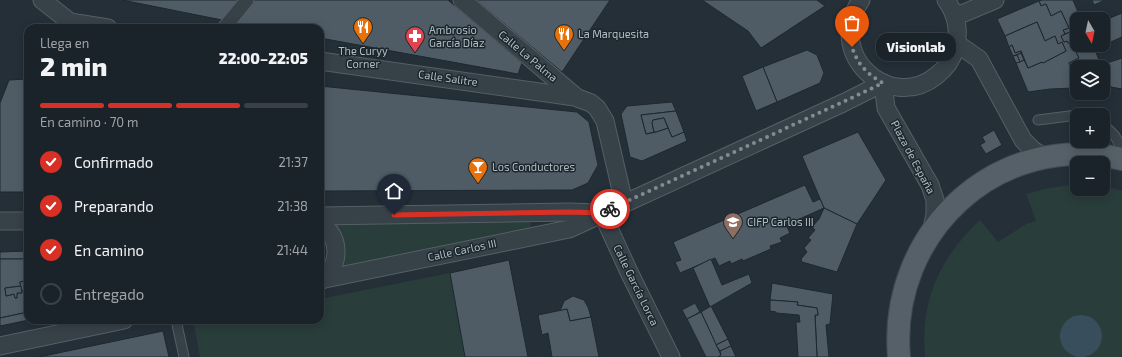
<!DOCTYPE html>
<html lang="es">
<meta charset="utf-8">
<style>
body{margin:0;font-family:"Exo 2",sans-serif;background:#242b32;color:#f1f3f6;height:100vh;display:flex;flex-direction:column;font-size:15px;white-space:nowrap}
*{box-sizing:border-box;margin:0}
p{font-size:13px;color:#a0a4a8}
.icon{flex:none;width:22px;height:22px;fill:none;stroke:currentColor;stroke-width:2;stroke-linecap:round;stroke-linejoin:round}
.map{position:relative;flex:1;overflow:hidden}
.drawer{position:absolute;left:24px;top:24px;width:300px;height:300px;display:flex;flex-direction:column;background:#1b232a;border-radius:12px;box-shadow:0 2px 10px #0003,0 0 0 1px #394047}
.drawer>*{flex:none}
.needle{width:26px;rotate:171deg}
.buttons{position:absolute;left:1070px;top:12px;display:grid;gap:8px}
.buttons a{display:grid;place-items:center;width:40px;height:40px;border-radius:8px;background:#1b232a;box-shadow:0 2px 10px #0003,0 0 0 1px #394047;font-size:20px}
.pin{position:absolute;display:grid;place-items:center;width:34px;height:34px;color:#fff;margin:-41px -17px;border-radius:50% 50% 50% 0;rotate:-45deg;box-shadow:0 0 4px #0007}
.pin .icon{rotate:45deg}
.courier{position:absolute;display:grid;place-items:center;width:40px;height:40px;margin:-20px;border:3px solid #d93025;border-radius:50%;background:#fff;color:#222;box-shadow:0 1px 5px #0007}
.bubble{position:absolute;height:28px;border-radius:12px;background:#1b232a;box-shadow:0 2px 10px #0003,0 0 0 1px #394047;font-size:13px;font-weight:800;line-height:28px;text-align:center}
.overview em{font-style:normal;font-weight:800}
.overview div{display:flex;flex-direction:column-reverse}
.overview{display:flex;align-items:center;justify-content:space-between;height:68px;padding:0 16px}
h1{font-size:26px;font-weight:800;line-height:30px}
.bar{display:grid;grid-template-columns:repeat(4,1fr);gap:6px 4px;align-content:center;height:48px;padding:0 16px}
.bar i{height:5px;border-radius:3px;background:#394047}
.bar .selected{background:#d93025}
.bar p{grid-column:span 4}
ol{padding:0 16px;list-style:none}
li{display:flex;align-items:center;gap:12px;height:44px}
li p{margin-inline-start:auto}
li .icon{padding:4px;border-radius:50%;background:#d93025;color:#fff;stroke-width:4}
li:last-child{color:#a0a4a8}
li i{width:22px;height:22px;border:2px solid #394047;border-radius:50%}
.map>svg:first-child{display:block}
.green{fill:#293d3a}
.water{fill:#394e5d}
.building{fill:#4f5c66;stroke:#1e282f}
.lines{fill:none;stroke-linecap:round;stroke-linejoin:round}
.service-casing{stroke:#555f66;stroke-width:11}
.pedestrian-casing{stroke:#555f66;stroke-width:15}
.minor-casing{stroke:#555f66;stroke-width:19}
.primary-casing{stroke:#404a51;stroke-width:24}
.service{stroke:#374148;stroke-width:9}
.pedestrian{stroke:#374148;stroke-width:13}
.minor{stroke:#374148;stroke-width:17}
.primary{stroke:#556068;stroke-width:22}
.done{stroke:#808b93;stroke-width:4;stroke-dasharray:0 7.2}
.route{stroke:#d93025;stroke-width:5}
.labels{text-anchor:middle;stroke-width:3;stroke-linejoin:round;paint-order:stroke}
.poi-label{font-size:11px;fill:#b2bcc4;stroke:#1c262d;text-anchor:start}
.street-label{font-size:11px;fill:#b2bcc4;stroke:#1c262d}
</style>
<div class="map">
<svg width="1122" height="357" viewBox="0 0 1122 357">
<rect width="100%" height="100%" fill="#242f38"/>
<g class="green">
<path d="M1077,184V189H1103V186L1122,191V357H925C920,300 939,259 980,220L998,242L1026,224L1036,221L1026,194L1049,188Z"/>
<path d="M529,213L532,236L322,280L335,261L320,223Z"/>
<path d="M450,273L465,357H200L194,325L219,320H320V299Z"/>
</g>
<circle class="water" cx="1081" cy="336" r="21"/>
<g class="building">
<path d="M122,0H239L222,20Z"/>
<path d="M254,0H448L522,63L518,74L320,38V28H262L234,23Z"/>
<path d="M476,0H610L562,72Z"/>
<path d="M702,0H817L825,6L761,48L748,31Z"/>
<path d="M1042,0H1073L1081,19H1077V29L1065,34L1063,30L1069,28L1061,11L1051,16L1046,4L1041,6L1039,1Z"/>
<path d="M1092,0H1105L1094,5Z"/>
<path d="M1039,1L1041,6L1046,4L1051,16L1061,11L1069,28L1063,30L1065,34L1061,36L1064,42L1067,41L1068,43L1072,42L1079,58L1069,63L1077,83V86L1073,88L1050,89L1028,92L1016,63L1024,60L1028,68L1042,62L1043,63L1066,51L1062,42L1058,44L1055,36L1045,41L1037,22L1005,36L997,19Z"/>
<path d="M1122,13V37L1095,49L1093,45H1103V21Z"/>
<path d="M1037,22L1045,41L1055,36L1058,44L1062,42L1066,51L1043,63L1042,62L1028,68L1021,51L1015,53L1012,45L1009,47L1005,36Z"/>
<path d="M1077,29V45H1092L1076,52L1072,42L1068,43L1067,41L1064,42L1061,36Z"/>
<path d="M1012,45L1015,53L1021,51V53L1013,56L1009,47Z"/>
<path d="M1093,45L1102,67H1077V83L1069,63L1079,58L1076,52Z"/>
<path d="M807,50L817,55L824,73L820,83L777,102L763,67Z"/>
<path d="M1021,53L1024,60L1020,62L1017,55Z"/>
<path d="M1017,55L1020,62L1016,63L1013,56Z"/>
<path d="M1122,58V89L1111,87L1101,65Z"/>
<path d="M763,67L777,102L756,111L742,76Z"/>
<path d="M1103,69L1111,87H1103Z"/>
<path d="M28,79V192H0V103L9,80Z"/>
<path d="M320,86L577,112L589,122L598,165L588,183L572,190L320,191Z"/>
<path d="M672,102L676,111L641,115L646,134L656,132L668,128L672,137L684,132L687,141L642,161L630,157L621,114L627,106Z"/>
<path d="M676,111L684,132L672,137L664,118L653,120L652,123L654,132L646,134L641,115Z"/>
<path d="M664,118L668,128L656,132H654L652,123L653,120Z"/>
<path d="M994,130L1002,145L986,154L980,145L985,142L982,137Z"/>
<path d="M858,132L886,180L857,224L824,208L802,156Z"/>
<path d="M805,185L813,202L820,199L824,208L786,225L790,233L780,238L782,242L770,246L771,249L743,261L742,259L731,264L730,261L719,266L715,258L680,273L675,262L681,260L673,242Z"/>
<path d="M824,208L857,224L837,272L802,262L801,259L807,252L804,248L811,240L808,238L815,230L812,227L819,219Z"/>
<path d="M28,251V259H0V252Z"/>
<path d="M0,259H28V280L20,282L21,286L5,288L6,296L14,294L15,298H17V293H22L21,291L28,290V312L0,318Z"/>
<path d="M711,259L722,285L749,274L752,283L710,307L693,268Z"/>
<path d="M509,260L528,357H465L450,273Z"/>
<path d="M28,280V290L21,291L20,282Z"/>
<path d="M772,283L833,294L830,324L826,325L829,357H817L815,315H818L817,308L797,305L798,302L770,300Z"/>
<path d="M21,286L22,293H17V298H15L14,294L6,296L5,288Z"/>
<path d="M573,296L584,300L588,307L591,317L570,321L567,309L560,311L564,301Z"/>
<path d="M770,300L798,302L797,305L817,308L818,315H815L817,357H798L796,322H800L799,315L776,313V312L770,311Z"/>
<path d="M695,303L700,312L687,319L682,310Z"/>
<path d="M711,306L728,339L716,345L701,312Z"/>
<path d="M567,309L570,321L591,317L599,357H552L548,333L542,335L538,315Z"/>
<path d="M28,312V320H29L0,326V318Z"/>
<path d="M701,312L721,355L718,357H706L687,319Z"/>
<path d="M163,331L169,357H39Z"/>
<path d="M728,339L731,346L720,351L716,345Z"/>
<path d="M731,346L736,357H718L721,355L720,351Z"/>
</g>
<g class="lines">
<g class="service-casing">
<g id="service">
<path d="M1038,120L1077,115"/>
<path d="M1103,124L1115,136L1122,149"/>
<path d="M176,320L184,357"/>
</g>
</g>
<g class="pedestrian-casing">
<path id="pedestrian" d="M224,28L247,0"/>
</g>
<g class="minor-casing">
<g id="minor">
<path d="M42,0L70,22L108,28"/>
<path d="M462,0L575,96"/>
<path d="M861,0C824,54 889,113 936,76C945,69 952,60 955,49C960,31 957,15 946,0"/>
<path d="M954,15L964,13L995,0"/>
<path d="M956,43L979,59L1023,140L1033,150L1045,158"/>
<path d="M320,61L575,97L591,103L597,108L605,121L624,203"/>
<path d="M883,83L886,108L930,185L935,200V215L931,232"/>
<path d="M602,213L629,272L671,357"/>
<path d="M320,216L569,212L598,213"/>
<path d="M0,221H28"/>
<path d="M320,223C341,237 341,264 322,280"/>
<path d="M320,280L569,229L843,103L883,83"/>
<path d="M0,346L124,320"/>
</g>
</g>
<g class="primary-casing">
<path id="primary" d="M899,357C888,232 998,130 1122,159"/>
</g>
<use href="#service" class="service"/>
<use href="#pedestrian" class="pedestrian"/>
<use href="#minor" class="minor"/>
<use href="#primary" class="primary"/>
</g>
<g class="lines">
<path class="done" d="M610,209L843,102L883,83C868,75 857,64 852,47"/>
<path class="route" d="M394,215L569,212L602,213L610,209"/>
</g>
<defs>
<g id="restaurant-pin" transform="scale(1)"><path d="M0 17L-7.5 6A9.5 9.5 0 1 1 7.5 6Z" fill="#e8710a" stroke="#1c262d"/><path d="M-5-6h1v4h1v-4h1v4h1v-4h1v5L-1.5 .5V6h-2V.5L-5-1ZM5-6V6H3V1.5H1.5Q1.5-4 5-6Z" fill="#fff"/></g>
<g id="pharmacy-pin" transform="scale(1)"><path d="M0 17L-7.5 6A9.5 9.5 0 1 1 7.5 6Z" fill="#e0444e" stroke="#1c262d"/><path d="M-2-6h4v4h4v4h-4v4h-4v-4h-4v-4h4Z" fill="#fff"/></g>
<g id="bar-pin" transform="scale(1)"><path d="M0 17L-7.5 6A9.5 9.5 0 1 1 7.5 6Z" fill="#e8710a" stroke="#1c262d"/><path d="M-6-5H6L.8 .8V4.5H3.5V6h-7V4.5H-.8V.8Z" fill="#fff"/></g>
<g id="university-pin" transform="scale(1)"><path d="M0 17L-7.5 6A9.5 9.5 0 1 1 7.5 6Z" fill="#8d6e63" stroke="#1c262d"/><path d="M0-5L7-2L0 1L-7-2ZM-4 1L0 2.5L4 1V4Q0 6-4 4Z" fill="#fff"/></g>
</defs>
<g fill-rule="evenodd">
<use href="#restaurant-pin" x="363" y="27"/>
<use href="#restaurant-pin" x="564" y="34"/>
<use href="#pharmacy-pin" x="415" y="36"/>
<use href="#bar-pin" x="478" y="167"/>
<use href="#university-pin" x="733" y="222"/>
</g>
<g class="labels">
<g class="poi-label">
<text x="429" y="34">Ambrosio<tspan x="429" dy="13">García Díaz</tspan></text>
<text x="578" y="38">La Marquesita</text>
<text x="363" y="55" text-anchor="middle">The Curyy<tspan x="363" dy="13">Corner</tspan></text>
<text x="492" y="171">Los Conductores</text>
<text x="747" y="226">CIFP Carlos III</text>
</g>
<g class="street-label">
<text transform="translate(528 56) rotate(40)" y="4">Calle La Palma</text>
<text transform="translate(448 78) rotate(8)" y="4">Calle Salitre</text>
<text transform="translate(913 157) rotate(62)" y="4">Plaza de España</text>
<text transform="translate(462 250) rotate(-12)" y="4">Calle Carlos III</text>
<text transform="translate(636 285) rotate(64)" y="4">Calle García Lorca</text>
</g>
</g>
</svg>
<div class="buttons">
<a><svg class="needle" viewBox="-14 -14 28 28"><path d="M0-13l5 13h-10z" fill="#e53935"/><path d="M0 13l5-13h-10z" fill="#a0a4a8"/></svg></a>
<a><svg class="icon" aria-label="layers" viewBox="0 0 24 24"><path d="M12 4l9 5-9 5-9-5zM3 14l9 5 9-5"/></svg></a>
<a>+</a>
<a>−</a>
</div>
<div class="pin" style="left:852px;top:47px;background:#ea580c"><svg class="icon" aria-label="bag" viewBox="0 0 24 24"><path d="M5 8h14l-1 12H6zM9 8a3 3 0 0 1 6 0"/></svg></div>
<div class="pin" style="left:394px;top:215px;background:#1f2937"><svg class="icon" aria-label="home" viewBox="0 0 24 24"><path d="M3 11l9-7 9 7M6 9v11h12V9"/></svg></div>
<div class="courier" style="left:610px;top:209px"><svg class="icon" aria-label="bike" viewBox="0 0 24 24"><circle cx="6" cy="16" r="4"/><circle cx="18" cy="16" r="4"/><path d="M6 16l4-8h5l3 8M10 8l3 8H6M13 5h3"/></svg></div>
<div class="bubble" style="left:876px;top:33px;width:80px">Visionlab</div>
<section class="drawer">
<div class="overview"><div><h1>2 min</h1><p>Llega en</p></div><em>22:00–22:05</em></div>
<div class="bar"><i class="selected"></i><i class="selected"></i><i class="selected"></i><i></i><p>En camino · 70 m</p></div>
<ol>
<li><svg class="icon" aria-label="check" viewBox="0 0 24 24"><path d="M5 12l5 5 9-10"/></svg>Confirmado<p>21:37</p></li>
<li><svg class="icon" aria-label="check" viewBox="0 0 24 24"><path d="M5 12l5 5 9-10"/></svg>Preparando<p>21:38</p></li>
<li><svg class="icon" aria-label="check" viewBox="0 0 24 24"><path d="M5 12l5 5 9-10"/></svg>En camino<p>21:44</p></li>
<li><i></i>Entregado</li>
</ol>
</section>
</div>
